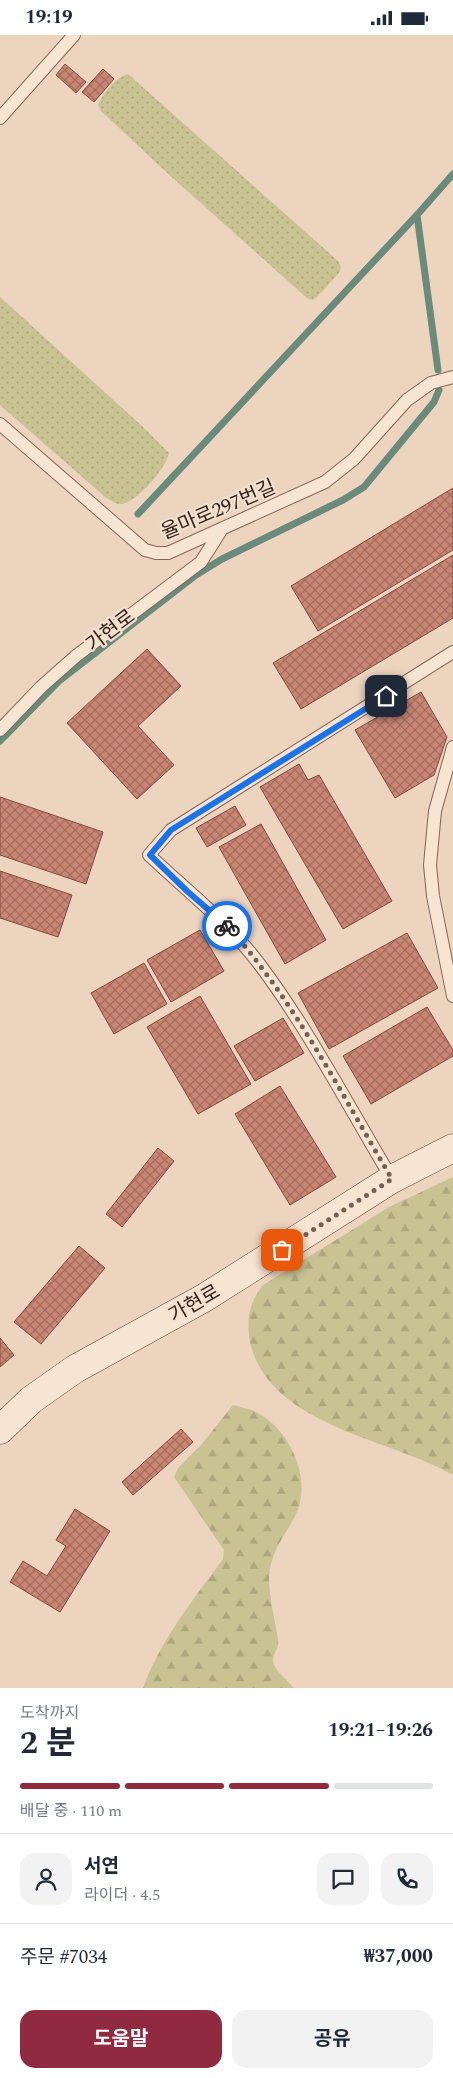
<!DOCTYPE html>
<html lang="ko">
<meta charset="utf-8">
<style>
body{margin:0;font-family:Spectral,"Noto Sans KR",serif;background:#f2f2f3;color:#1f2937;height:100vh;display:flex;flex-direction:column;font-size:19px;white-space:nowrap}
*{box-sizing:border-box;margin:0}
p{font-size:16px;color:#747a83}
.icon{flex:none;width:28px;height:28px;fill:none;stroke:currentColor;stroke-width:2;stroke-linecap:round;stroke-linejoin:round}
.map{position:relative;height:1653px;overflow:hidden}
.drawer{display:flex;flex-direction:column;background:#fff;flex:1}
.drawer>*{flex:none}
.pin{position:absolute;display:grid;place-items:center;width:42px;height:42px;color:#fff;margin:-21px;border-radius:10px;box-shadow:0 2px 8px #0006}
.courier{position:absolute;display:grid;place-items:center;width:50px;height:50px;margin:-25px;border:4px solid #1a73e8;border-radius:50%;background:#fff;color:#222;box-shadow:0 1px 6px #0007}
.overview em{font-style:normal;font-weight:700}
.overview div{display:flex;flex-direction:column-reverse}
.overview{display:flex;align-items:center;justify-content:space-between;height:85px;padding:0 20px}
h1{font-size:32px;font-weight:700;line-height:38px}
.bar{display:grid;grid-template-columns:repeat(4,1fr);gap:8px 5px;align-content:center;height:60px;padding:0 20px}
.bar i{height:6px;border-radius:4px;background:#e0e1e3}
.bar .on{background:#902a41}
.bar p{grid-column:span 4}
.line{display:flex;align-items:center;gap:12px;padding:0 20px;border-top:1px solid #e0e1e3}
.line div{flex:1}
.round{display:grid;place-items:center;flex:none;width:52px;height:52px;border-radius:15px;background:#f2f2f3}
.primary-button{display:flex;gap:10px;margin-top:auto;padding:10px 20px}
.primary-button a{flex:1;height:58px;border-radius:15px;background:#902a41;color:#fff;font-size:20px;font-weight:700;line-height:58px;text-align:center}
.primary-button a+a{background:#f2f2f3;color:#1f2937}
.status{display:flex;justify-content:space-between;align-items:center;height:35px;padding:0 25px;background:#fff;direction:ltr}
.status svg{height:14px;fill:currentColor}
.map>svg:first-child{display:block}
.green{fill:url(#green-dots)}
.forest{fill:url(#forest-firs)}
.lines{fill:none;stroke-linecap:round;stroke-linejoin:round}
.stream{stroke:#6a8a7b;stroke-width:7}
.building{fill:url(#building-cross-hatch);stroke:#814b3f}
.lane-casing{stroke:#836658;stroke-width:14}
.secondary-casing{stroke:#65473b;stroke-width:29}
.lane{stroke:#f7e4d1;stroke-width:12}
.secondary{stroke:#f7e4d1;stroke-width:28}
.done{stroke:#746055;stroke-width:5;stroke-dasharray:0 9}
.route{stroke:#1a73e8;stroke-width:6}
.labels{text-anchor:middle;stroke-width:4.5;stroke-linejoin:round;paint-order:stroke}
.street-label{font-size:20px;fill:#33221c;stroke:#f3e0ce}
</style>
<div class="status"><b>19:19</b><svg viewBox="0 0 49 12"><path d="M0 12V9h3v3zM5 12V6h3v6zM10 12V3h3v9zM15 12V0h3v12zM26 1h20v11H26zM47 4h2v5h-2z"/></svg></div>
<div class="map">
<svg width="453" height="1653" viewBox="0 0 453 1653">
<defs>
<pattern id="green-dots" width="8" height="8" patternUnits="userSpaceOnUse" patternTransform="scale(1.25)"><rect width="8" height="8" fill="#c9c393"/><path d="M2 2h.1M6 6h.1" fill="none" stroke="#ada77e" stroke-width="1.8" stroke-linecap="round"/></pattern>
<pattern id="forest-firs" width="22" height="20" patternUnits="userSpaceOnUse" patternTransform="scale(1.25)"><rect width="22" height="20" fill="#c9c393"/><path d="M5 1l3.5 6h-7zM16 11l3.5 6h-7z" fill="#ada77e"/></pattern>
<pattern id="building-cross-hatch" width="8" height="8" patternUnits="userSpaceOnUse" patternTransform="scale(1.25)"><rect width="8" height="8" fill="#c98675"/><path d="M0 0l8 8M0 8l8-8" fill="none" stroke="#a46d5f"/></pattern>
</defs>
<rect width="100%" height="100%" fill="#ecd4bf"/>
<g class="green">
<path d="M128,39L338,226L341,232L339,238L317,262L313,265L308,264L165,136L101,76L98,70C102,59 117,42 128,39Z"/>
<path d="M0,262L143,392L169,418C167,432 134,472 118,469C114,468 108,464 104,461L0,370Z"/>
</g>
<g class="forest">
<path d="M453,1142V1440C390,1403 269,1391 250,1307C246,1286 249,1267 263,1250L389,1172Z"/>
<path d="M233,1370C239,1372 246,1373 252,1375C287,1390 311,1438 298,1474C291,1493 276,1508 271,1529C265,1552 275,1581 278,1605C280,1614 270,1620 274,1630C278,1638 288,1646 294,1653H143C161,1604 193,1565 223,1524L224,1515L174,1442L178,1433L201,1410Z"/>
</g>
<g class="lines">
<g class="stream">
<path d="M438,335L417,180L453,139"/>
<path d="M138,479L417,180"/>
<path d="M0,706L59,646L196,540L222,524L343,465L364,452L434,367L439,355"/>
</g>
</g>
<g class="building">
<path d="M65,29L86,47L76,58L56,40Z"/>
<path d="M103,34L114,44L94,67L82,57Z"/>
<path d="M453,453V515L318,596L291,551Z"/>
<path d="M453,520V583L301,674L273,628Z"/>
<path d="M147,614L181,651L138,691L174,730L137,764L67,688Z"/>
<path d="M421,657L447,702L434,740L395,763L355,695Z"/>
<path d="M299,729L308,745L319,740L392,866L343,894L260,752Z"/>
<path d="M0,762L103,797L86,849L0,820Z"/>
<path d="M235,771L246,790L207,812L196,793Z"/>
<path d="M261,789L326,905L285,929L219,812Z"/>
<path d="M0,836L72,860L58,902L0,883Z"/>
<path d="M200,895L224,936L171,967L147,925Z"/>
<path d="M407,898L438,953L329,1014L298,958Z"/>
<path d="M144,928L167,969L114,999L91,958Z"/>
<path d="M200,961L251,1049L198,1079L147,992Z"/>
<path d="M427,972L453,1015V1021L371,1069L343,1021Z"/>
<path d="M283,983L304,1018L255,1046L234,1011Z"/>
<path d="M280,1051L336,1142L290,1170L235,1079Z"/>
<path d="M158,1113L174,1126L122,1192L106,1179Z"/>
<path d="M79,1211L105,1233L41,1309L14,1287Z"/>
<path d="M0,1303L14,1320L0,1332Z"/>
<path d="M181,1394L193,1407L133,1460L122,1447Z"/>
<path d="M75,1474L110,1496L60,1577L10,1547L23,1526L47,1541L66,1511L56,1505Z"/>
</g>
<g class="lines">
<g class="lane-casing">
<g id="lane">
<path d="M0,83L74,0"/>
<path d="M0,389L145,515L156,518H168L325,447L354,424L407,365L431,348L453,342"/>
<path d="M0,695L41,652L76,621L201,527L220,497"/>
<path d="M453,712L435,776L430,830L433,861L453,961"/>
<path d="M392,1144C350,1074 309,995 260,930C229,888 187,856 149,820L171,795L453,617"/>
</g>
</g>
<g class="secondary-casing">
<path id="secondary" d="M0,1395L31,1365L75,1334L204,1263L392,1144L453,1113"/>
</g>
<use href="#lane" class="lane"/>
<use href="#secondary" class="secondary"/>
</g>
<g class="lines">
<path class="done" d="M227,891C292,961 343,1062 392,1144L282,1215"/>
<path class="route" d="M227,891L187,856L150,820L171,795L386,661"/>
</g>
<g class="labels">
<g class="street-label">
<text transform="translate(218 474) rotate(-23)" y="7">율마로297번길</text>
<text transform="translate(110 595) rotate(-37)" y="7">가현로</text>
<text transform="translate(194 1268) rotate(-30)" y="7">가현로</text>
</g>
</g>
</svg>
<div class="pin" style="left:282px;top:1215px;background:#ea580c"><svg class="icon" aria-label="bag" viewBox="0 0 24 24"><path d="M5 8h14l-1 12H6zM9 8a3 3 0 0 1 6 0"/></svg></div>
<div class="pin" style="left:386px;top:661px;background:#1f2937"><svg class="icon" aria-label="home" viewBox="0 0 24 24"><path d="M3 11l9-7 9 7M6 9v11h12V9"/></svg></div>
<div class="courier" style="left:227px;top:891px"><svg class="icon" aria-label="bike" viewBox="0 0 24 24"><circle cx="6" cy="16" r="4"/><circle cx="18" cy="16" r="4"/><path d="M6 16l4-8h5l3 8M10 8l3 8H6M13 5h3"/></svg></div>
</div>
<section class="drawer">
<div class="overview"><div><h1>2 분</h1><p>도착까지</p></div><em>19:21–19:26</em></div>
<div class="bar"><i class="on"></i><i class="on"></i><i class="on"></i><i></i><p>배달 중 · 110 m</p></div>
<div class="line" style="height:90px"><a class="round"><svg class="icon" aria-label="person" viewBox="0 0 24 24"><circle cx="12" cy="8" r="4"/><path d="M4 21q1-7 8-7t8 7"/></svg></a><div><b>서연</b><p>라이더 · 4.5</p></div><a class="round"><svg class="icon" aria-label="chat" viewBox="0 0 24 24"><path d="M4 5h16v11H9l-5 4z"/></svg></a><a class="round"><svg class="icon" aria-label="phone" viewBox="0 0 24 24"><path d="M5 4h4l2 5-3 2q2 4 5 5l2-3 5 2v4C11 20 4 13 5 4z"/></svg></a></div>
<div class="line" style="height:65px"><div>주문 #7034</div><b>₩37,000</b></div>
<div class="primary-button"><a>도움말</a><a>공유</a></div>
</section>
